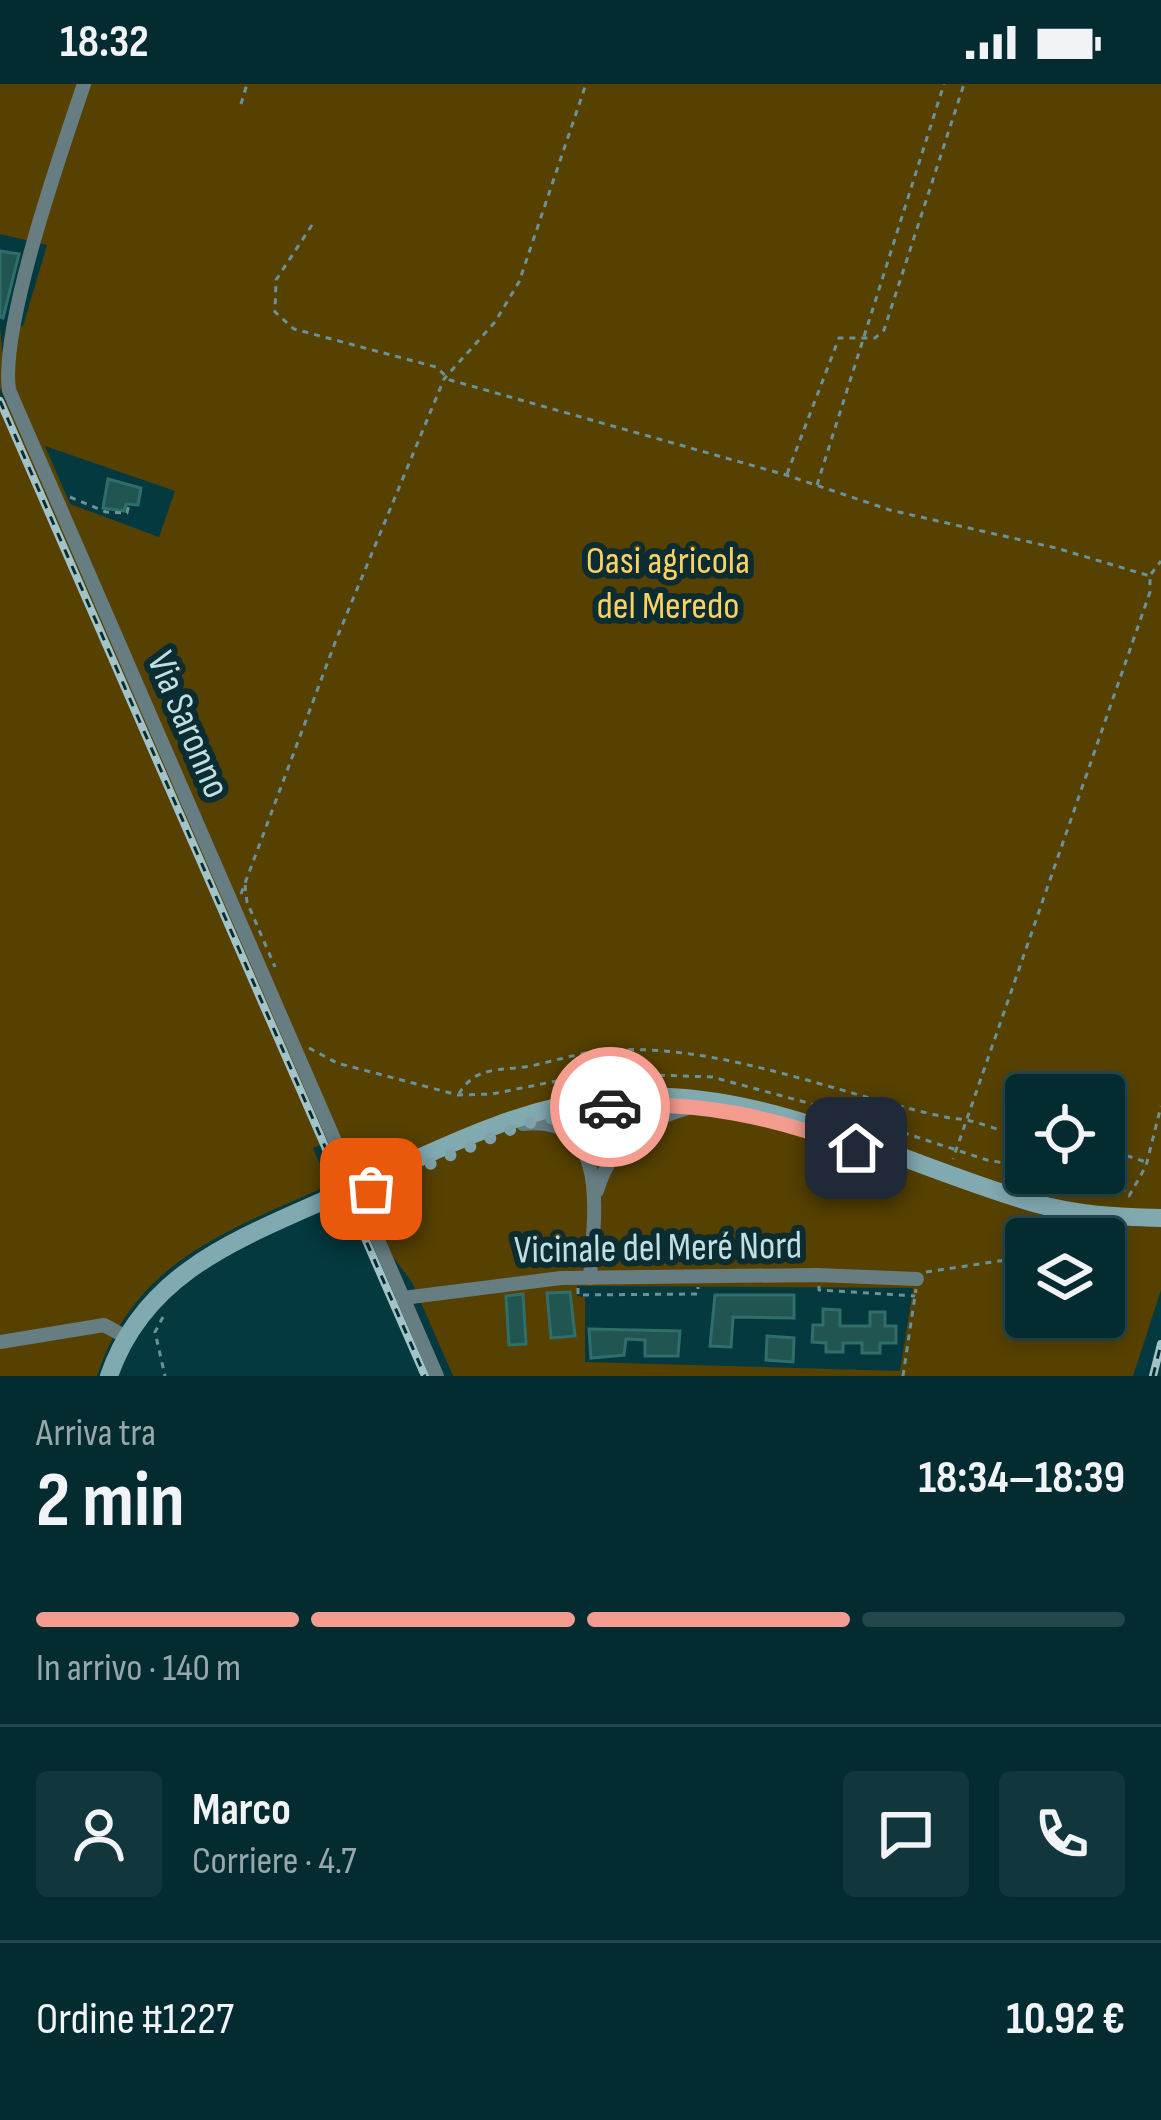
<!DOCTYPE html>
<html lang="it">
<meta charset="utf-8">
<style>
body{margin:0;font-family:"Sofia Sans Condensed",sans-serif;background:#11373c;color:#f1f3f6;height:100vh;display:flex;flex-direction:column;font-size:45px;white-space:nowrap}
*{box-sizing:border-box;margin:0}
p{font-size:39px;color:#97a7ab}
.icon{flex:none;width:66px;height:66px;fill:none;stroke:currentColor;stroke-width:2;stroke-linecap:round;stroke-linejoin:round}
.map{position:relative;height:1292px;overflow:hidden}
.details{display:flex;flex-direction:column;background:#032b30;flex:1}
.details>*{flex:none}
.tools{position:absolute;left:1005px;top:990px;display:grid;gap:24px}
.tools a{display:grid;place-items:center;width:120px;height:120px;border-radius:12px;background:#032b30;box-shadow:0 6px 18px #0003,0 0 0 3px #24474c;font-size:60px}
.pin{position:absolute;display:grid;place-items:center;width:102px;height:102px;color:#fff;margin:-51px;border-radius:24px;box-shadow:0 6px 18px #0006}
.courier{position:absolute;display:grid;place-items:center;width:120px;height:120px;margin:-60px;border:9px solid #f59c90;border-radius:50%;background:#fff;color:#222;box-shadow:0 3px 15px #0007}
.headline em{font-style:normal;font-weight:700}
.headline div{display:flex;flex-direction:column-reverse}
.headline{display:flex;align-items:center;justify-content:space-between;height:204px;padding:0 36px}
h1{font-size:78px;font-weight:700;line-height:90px}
.bar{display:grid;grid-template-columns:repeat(4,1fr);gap:18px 12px;align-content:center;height:144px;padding:0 36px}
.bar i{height:15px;border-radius:9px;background:#24474c}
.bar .selected{background:#f59c90}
.bar p{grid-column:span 4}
.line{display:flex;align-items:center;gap:30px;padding:0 36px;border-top:3px solid #24474c}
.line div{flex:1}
.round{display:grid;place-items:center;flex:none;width:126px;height:126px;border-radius:12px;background:#11373c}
.status{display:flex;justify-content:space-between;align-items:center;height:84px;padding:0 60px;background:#032b30;direction:ltr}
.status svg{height:33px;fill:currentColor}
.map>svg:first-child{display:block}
.green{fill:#564100;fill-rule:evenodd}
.building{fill:#205551;stroke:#2f6e69;stroke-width:3}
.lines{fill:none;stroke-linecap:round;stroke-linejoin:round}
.secondary-tunnel{stroke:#205258;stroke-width:18;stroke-dasharray:18 9;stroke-linecap:butt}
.path{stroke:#6a9298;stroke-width:3;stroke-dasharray:6 6;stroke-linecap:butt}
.street{stroke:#667e82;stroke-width:14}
.secondary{stroke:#81a9b0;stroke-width:18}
.rail-casing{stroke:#a2c4c9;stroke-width:8}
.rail{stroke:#0b2d32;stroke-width:3;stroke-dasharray:9;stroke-linecap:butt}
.done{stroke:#7ea4aa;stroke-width:12;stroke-dasharray:0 21.6}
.route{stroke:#f59c90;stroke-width:15}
.labels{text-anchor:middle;stroke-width:12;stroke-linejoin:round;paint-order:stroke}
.park-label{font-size:39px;fill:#fbd163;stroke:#0b2d32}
.street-label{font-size:39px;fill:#c0dee3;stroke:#0b2d32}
</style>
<div class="status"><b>18:32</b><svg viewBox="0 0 49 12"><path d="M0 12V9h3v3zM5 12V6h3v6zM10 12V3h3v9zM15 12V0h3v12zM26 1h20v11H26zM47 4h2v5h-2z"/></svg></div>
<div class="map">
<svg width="1161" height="1292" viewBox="0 0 1161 1292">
<rect width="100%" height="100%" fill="#043940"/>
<path class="green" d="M0,0H1161V1206L1133,1292H453L412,1198L389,1168L367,1116L421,1090L410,1067L399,1064L352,1086L429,1290L328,1058L313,1064L329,1101C228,1147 135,1176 97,1292H0V321L6,318L0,304V242L6,309L12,292L16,241L23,242L47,161L0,150ZM45,362L175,407L159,453L70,420ZM1026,1011H1104V1089H1026ZM1026,1155H1104V1233H1026ZM577,1202L912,1204L913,1205L900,1287L585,1278V1213L577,1212Z"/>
<g class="building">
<path d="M0,167L19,170L3,234L0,233Z"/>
<path d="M108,395L141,404L138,421L126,420L124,427L103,424Z"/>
<path d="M570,1208L575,1252L551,1254L547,1209Z"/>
<path d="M523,1210L526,1260L509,1261L506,1212Z"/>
<path d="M715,1211H794V1234L733,1233L731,1263L710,1262Z"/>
<path d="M823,1225L840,1226V1242H870V1228H885V1242H896V1259H880V1269H862V1259H843V1268H826V1259L812,1258L813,1241H823Z"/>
<path d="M589,1245L680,1247L678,1272H645V1256L626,1255L624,1271L591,1274Z"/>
<path d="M767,1252L794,1254L793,1278L766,1276Z"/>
</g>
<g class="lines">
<path class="secondary-tunnel" d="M337,1120L371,1105"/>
<g class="path">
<path d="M241,20L247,0"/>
<path d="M312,141L276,196L275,228L294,245L436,283L450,296L786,391L890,426L1056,464L1150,492V508L953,1075"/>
<path d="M787,390L839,254H875L884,246L964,0"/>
<path d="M817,401L944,0"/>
<path d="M70,413L106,428L127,429L129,420"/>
<path d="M1151,490L1161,477"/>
<path d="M245,801L247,818L275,883"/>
<path d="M241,810L336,556L444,295L495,238L519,198L586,0"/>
<path d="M309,964L337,979L458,1011L492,1010L596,989L712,993L834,1026L987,1076L1026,1083"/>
<path d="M459,1010C475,981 502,987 531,982C558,976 585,967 612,966C727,960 843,1013 955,1035C968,1033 1009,1050 1026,1055"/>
<path d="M1104,1064L1146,1078"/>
<path d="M1051,1089L1118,1100L1129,1112L1146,1082L1161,1022"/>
<path d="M1104,1165L1122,1146"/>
<path d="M926,1188L1026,1173"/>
<path d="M819,1202V1206L915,1212"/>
<path d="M578,1204V1211L698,1210V1203"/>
<path d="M163,1233L155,1248L165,1292"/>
<path d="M903,1292L916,1205"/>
</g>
<g class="street">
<path d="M84,0C61,68 0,242 9,306L437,1292"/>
<path d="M523,1040C614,1030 593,1138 590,1194"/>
<path d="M597,1107C612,1056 647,1034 696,1022"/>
<path d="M403,1214L561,1194L817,1191L917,1195"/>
<path d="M0,1258L104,1241L126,1253"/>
</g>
<g class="secondary">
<path d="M368,1097C443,1063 518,1025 601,1015C756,996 889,1077 1034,1119C1076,1131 1118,1133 1161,1134"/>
<path d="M109,1292C145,1187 241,1154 334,1112"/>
</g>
<g class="rail-casing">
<g id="rail">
<path d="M0,317L425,1292"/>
<path d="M1153,1292L1161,1260"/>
</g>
</g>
<use href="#rail" class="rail"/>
</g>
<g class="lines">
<path class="done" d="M371,1105L524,1040L610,1023"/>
<path class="route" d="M610,1023C696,1015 776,1034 856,1064"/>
</g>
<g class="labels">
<g class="park-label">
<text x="668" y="489">Oasi agricola<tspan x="668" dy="45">del Meredo</tspan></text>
</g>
<g class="street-label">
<text transform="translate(190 640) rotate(67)" y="14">Via Saronno</text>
<text transform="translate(658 1162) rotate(-1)" y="14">Vicinale del Meré Nord</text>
</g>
</g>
</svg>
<div class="tools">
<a><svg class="icon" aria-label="locate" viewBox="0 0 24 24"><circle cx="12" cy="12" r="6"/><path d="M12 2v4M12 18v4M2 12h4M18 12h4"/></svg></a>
<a><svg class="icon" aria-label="layers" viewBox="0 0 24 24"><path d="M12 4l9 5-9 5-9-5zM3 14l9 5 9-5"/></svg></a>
</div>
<div class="pin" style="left:371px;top:1105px;background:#ea580c"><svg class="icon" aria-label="bag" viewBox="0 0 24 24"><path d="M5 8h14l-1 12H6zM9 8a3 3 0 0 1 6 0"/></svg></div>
<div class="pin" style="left:856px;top:1064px;background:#1f2937"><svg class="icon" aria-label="home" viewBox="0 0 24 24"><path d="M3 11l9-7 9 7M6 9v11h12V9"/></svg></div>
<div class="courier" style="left:610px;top:1023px"><svg class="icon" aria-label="car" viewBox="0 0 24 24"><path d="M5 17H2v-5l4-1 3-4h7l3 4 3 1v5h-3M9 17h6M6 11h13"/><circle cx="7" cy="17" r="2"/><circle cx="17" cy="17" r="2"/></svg></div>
</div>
<section class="details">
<div class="headline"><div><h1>2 min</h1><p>Arriva tra</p></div><em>18:34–18:39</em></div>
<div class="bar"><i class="selected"></i><i class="selected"></i><i class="selected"></i><i></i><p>In arrivo · 140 m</p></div>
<div class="line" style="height:216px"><a class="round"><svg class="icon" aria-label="person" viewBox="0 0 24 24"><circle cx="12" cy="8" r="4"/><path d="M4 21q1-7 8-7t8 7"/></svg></a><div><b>Marco</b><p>Corriere · 4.7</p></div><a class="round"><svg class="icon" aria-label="chat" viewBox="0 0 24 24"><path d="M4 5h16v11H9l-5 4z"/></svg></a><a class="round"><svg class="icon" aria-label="phone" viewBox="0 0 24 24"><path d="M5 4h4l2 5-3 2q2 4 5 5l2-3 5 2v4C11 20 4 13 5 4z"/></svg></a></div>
<div class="line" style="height:156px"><div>Ordine #1227</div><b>10.92 €</b></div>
</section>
